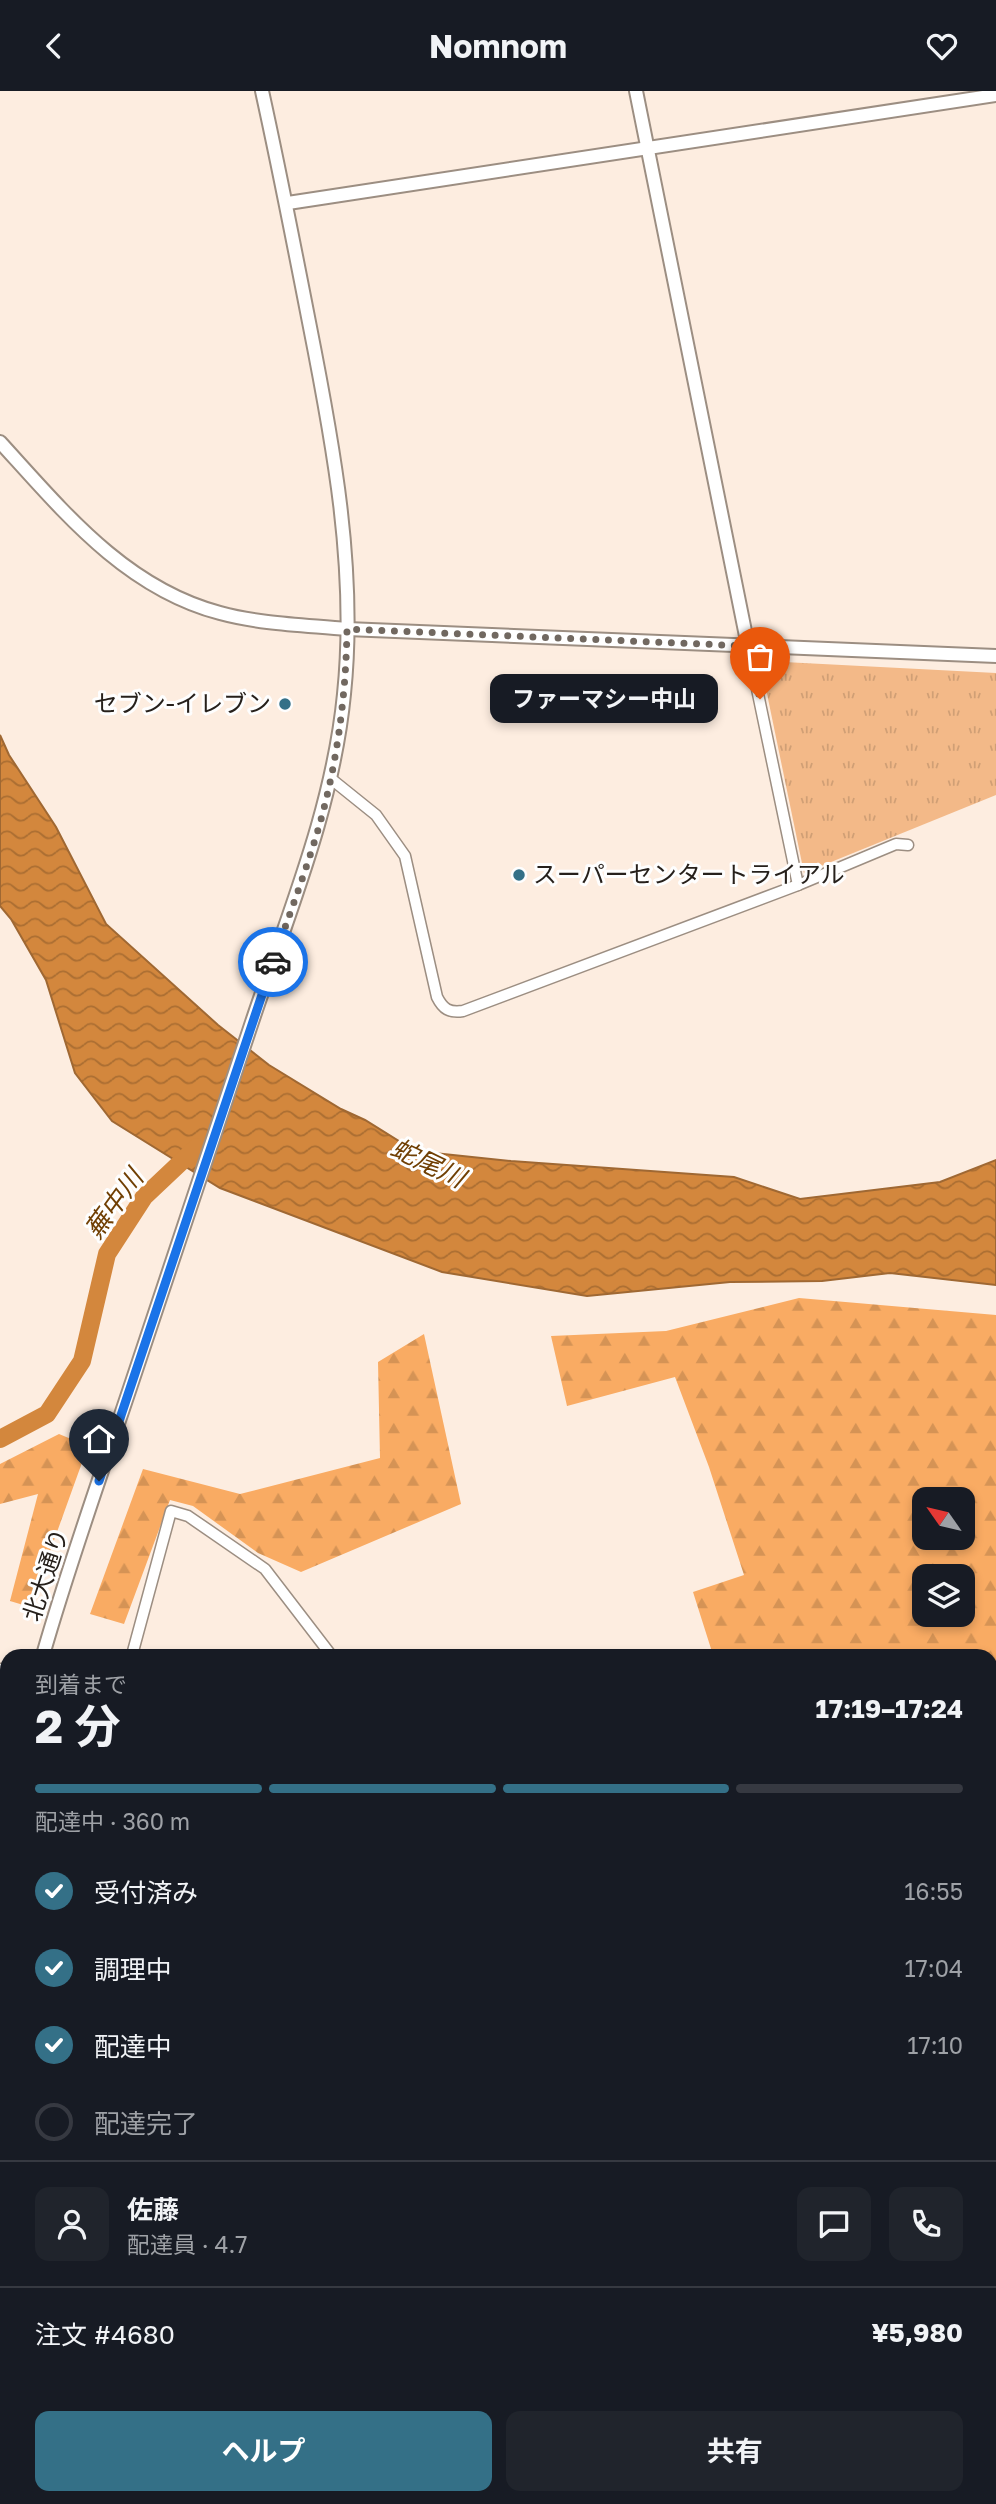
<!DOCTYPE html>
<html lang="ja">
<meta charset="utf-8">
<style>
body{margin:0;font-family:"Golos Text","Noto Sans JP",sans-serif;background:#20242c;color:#f1f3f6;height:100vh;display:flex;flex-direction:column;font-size:26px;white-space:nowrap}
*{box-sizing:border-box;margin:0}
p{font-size:23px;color:#9ea1a6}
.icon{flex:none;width:38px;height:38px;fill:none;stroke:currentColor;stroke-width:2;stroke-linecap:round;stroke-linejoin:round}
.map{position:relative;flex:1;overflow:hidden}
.side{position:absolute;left:0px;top:1558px;width:998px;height:856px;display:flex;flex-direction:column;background:#171b24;border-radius:21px 21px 0 0;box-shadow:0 4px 10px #0003}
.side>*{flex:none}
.needle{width:46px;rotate:304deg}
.fabs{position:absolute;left:912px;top:1396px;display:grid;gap:14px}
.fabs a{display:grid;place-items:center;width:63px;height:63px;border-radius:14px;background:#171b24;box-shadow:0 4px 10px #0003;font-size:35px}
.pin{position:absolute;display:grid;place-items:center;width:60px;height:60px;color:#fff;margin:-72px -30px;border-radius:50% 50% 50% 0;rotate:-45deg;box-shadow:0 0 7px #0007}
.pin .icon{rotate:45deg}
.courier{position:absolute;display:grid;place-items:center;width:70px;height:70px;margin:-35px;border:5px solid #1a73e8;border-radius:50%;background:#fff;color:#222;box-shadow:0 2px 9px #0007}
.bubble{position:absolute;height:49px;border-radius:14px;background:#171b24;box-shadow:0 4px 10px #0003;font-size:23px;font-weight:700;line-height:49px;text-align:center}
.overview em{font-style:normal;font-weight:700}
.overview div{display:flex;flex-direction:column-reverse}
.overview{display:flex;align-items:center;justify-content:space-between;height:119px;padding:0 35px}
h1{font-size:46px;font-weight:700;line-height:52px}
.bar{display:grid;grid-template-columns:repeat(4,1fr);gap:10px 7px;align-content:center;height:84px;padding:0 35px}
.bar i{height:9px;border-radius:5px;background:#363941}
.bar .on{background:#347087}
.bar p{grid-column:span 4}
.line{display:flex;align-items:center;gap:18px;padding:0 35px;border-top:2px solid #363941}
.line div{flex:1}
.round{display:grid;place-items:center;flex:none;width:74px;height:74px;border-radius:14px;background:#20242c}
ol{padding:0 35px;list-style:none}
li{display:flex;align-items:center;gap:21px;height:77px}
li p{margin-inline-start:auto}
li .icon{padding:7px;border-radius:50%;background:#347087;color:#fff;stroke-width:4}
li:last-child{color:#9ea1a6}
li i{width:38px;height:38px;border:4px solid #363941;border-radius:50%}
.cta{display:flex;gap:14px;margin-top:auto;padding:14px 35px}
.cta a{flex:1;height:80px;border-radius:14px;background:#347087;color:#fff;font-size:28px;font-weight:700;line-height:80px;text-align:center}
.cta a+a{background:#20242c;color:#f1f3f6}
header{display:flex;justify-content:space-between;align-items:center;height:91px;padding:0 35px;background:#171b24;font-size:32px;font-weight:700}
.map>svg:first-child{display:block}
.grass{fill:url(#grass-tufts)}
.forest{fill:url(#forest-firs);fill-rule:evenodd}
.water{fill:url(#water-waves);stroke:#9f6833;stroke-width:2}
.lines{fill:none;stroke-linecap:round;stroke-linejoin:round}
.stream{stroke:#9f6833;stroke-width:2.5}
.river{stroke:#d3873d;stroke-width:18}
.minor-casing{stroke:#9c8e82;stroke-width:13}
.tertiary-casing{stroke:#9c8e82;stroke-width:16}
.primary-casing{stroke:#9c8e82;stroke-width:19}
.minor{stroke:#fff;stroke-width:10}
.tertiary{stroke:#fff;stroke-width:12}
.primary{stroke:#fff;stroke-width:16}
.done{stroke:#716860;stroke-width:7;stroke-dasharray:0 12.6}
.route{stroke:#1a73e8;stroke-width:9}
.poi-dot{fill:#347087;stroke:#fefefe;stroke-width:2.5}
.labels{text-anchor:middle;stroke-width:6;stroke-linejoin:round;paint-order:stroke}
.poi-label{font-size:24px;fill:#26201b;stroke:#fefefe;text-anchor:end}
.street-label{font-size:24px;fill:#26201b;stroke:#fefefe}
.water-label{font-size:26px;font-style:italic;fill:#703f03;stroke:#fefefe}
</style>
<header><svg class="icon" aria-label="back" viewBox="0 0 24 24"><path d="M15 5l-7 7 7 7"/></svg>Nomnom<svg class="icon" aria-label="heart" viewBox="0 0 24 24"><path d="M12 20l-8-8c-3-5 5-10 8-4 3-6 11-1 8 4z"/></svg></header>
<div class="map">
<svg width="996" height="2413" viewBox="0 0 996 2413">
<defs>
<pattern id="grass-tufts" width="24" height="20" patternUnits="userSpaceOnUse" patternTransform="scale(1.75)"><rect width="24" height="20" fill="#f3b988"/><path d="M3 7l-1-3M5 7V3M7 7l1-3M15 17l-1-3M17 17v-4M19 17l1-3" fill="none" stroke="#d09f75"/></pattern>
<pattern id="forest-firs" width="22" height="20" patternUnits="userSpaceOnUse" patternTransform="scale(1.75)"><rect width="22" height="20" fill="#f9ab63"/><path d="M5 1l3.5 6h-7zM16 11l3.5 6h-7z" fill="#d59355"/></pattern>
<pattern id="water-waves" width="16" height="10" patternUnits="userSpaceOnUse" patternTransform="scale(1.75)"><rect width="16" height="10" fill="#d3873d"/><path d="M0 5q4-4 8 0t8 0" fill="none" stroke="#ab6e32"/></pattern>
</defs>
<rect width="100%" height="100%" fill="#fdede0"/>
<path class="grass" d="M784,571L996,582V704L804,782L765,593Z"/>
<g class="forest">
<path d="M799,1207L996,1224V1690H990V1564H713L693,1501L744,1484L709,1376L675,1286L567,1315L551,1245L666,1240ZM924,1409H962V1447H924ZM924,1486H962V1524H924Z"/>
<path d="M424,1243L461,1413L301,1481L258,1462L193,1415L170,1409L124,1533L90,1523L143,1378L240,1403L380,1367L378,1271Z"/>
<path d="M59,1343L88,1355L30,1516L10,1510L38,1403L0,1413V1373Z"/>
<path d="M7,2356V2406H34L0,2413V2365Z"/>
</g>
<path class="water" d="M0,644L9,664L56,736L106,833L218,934L269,974L341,1018L365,1029L415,1060L511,1070L734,1086L800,1108L940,1091L996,1069V1194L890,1182L822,1190L730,1191L587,1205L442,1181L220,1097L112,1030L75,982L46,889L11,828L0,815Z"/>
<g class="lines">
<g class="stream">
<path d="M0,2359L7,2351"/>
<path d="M396,2413L400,2406"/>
</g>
<path class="river" d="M0,1348L47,1323L82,1270L107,1163L144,1106L197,1056"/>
<g class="minor-casing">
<g id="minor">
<path d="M748,555L798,794"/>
<path d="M330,687L376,724L405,765L437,906C443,918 449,922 463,920L798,794L896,753L908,754"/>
<path d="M132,1564L171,1420L188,1425L265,1478L331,1564"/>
<path d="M0,1578L7,1579"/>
<path d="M0,1824L7,1825"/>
<path d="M990,1877L996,1875"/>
<path d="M990,2124L996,2154"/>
<path d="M0,2204L7,2201"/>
<path d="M0,2272L7,2270"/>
<path d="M0,2317L7,2315"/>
<path d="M81,2406L82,2413"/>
<path d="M142,2406L143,2413"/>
<path d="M757,2406L759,2413"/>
<path d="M868,2406L870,2413"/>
<path d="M21,2413L46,2406"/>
<path d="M307,2413L309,2406"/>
</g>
</g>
<g class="tertiary-casing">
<g id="tertiary">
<path d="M636,0L748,555"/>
<path d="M288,112L996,4"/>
<path d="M0,351C63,420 125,497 220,522C260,533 305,534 347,538L996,565"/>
<path d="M43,1564C69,1473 101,1384 131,1294C172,1173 211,1052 252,931C288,823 333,717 344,603C357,479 333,352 309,231C294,154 279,77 262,0"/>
<path d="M0,1722L7,1694"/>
<path d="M990,2002L996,1998"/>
<path d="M687,2413L690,2406"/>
</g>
</g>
<g class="primary-casing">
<g id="primary">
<path d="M0,1981L7,1982"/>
<path d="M990,2277L996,2276"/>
</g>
</g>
<use href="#minor" class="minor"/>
<use href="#tertiary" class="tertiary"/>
<use href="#primary" class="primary"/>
</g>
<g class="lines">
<path class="done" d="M273,871C288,827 305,783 318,739C337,674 346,605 347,538L748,555L760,608"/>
<path class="route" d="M99,1390L273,871"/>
</g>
<g class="poi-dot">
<circle cx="285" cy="613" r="7"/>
<circle cx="519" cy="784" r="7"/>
</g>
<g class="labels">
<g class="poi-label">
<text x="271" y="621">セブン-イレブン</text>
<text x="533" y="792" text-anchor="start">スーパーセンタートライアル</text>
</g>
<g class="street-label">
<text transform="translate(46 1484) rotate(-72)" y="8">北大通り</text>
</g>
<g class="water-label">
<text transform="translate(428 1072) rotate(26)" y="9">蛇尾川</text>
<text transform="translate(114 1113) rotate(-54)" y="9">蕪中川</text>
</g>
</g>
</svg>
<div class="fabs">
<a><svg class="needle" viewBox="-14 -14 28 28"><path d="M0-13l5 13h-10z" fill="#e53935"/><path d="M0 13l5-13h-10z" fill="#9ea1a6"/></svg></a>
<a><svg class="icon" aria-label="layers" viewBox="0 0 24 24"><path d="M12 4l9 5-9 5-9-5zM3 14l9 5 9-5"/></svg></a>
</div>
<div class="pin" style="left:760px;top:608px;background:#ea580c"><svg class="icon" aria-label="bag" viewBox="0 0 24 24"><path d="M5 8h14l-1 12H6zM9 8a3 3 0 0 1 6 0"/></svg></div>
<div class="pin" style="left:99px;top:1390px;background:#1f2937"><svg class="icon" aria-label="home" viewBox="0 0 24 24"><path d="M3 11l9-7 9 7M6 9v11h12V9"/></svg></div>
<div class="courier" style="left:273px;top:871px"><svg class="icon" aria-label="car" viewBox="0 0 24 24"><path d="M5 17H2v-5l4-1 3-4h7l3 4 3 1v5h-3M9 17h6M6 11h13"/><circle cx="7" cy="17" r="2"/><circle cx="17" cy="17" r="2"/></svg></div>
<div class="bubble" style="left:490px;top:583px;width:228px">ファーマシー中山</div>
<section class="side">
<div class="overview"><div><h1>2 分</h1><p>到着まで</p></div><em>17:19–17:24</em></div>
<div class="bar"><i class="on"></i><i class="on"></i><i class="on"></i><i></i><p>配達中 · 360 m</p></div>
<ol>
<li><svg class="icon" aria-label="check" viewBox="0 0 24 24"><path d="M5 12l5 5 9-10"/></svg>受付済み<p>16:55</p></li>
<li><svg class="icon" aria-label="check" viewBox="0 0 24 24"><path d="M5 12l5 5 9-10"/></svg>調理中<p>17:04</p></li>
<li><svg class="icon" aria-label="check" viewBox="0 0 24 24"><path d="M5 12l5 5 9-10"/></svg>配達中<p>17:10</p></li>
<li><i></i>配達完了</li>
</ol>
<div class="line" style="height:126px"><a class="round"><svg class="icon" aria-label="person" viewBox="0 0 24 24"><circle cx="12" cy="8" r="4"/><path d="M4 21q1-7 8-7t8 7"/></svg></a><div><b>佐藤</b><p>配達員 · 4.7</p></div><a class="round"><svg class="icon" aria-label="chat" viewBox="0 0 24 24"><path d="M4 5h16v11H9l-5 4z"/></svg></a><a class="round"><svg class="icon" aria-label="phone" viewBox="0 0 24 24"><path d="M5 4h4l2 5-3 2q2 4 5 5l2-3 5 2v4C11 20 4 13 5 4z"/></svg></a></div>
<div class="line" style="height:91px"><div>注文 #4680</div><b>¥5,980</b></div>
<div class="cta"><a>ヘルプ</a><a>共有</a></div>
</section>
</div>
